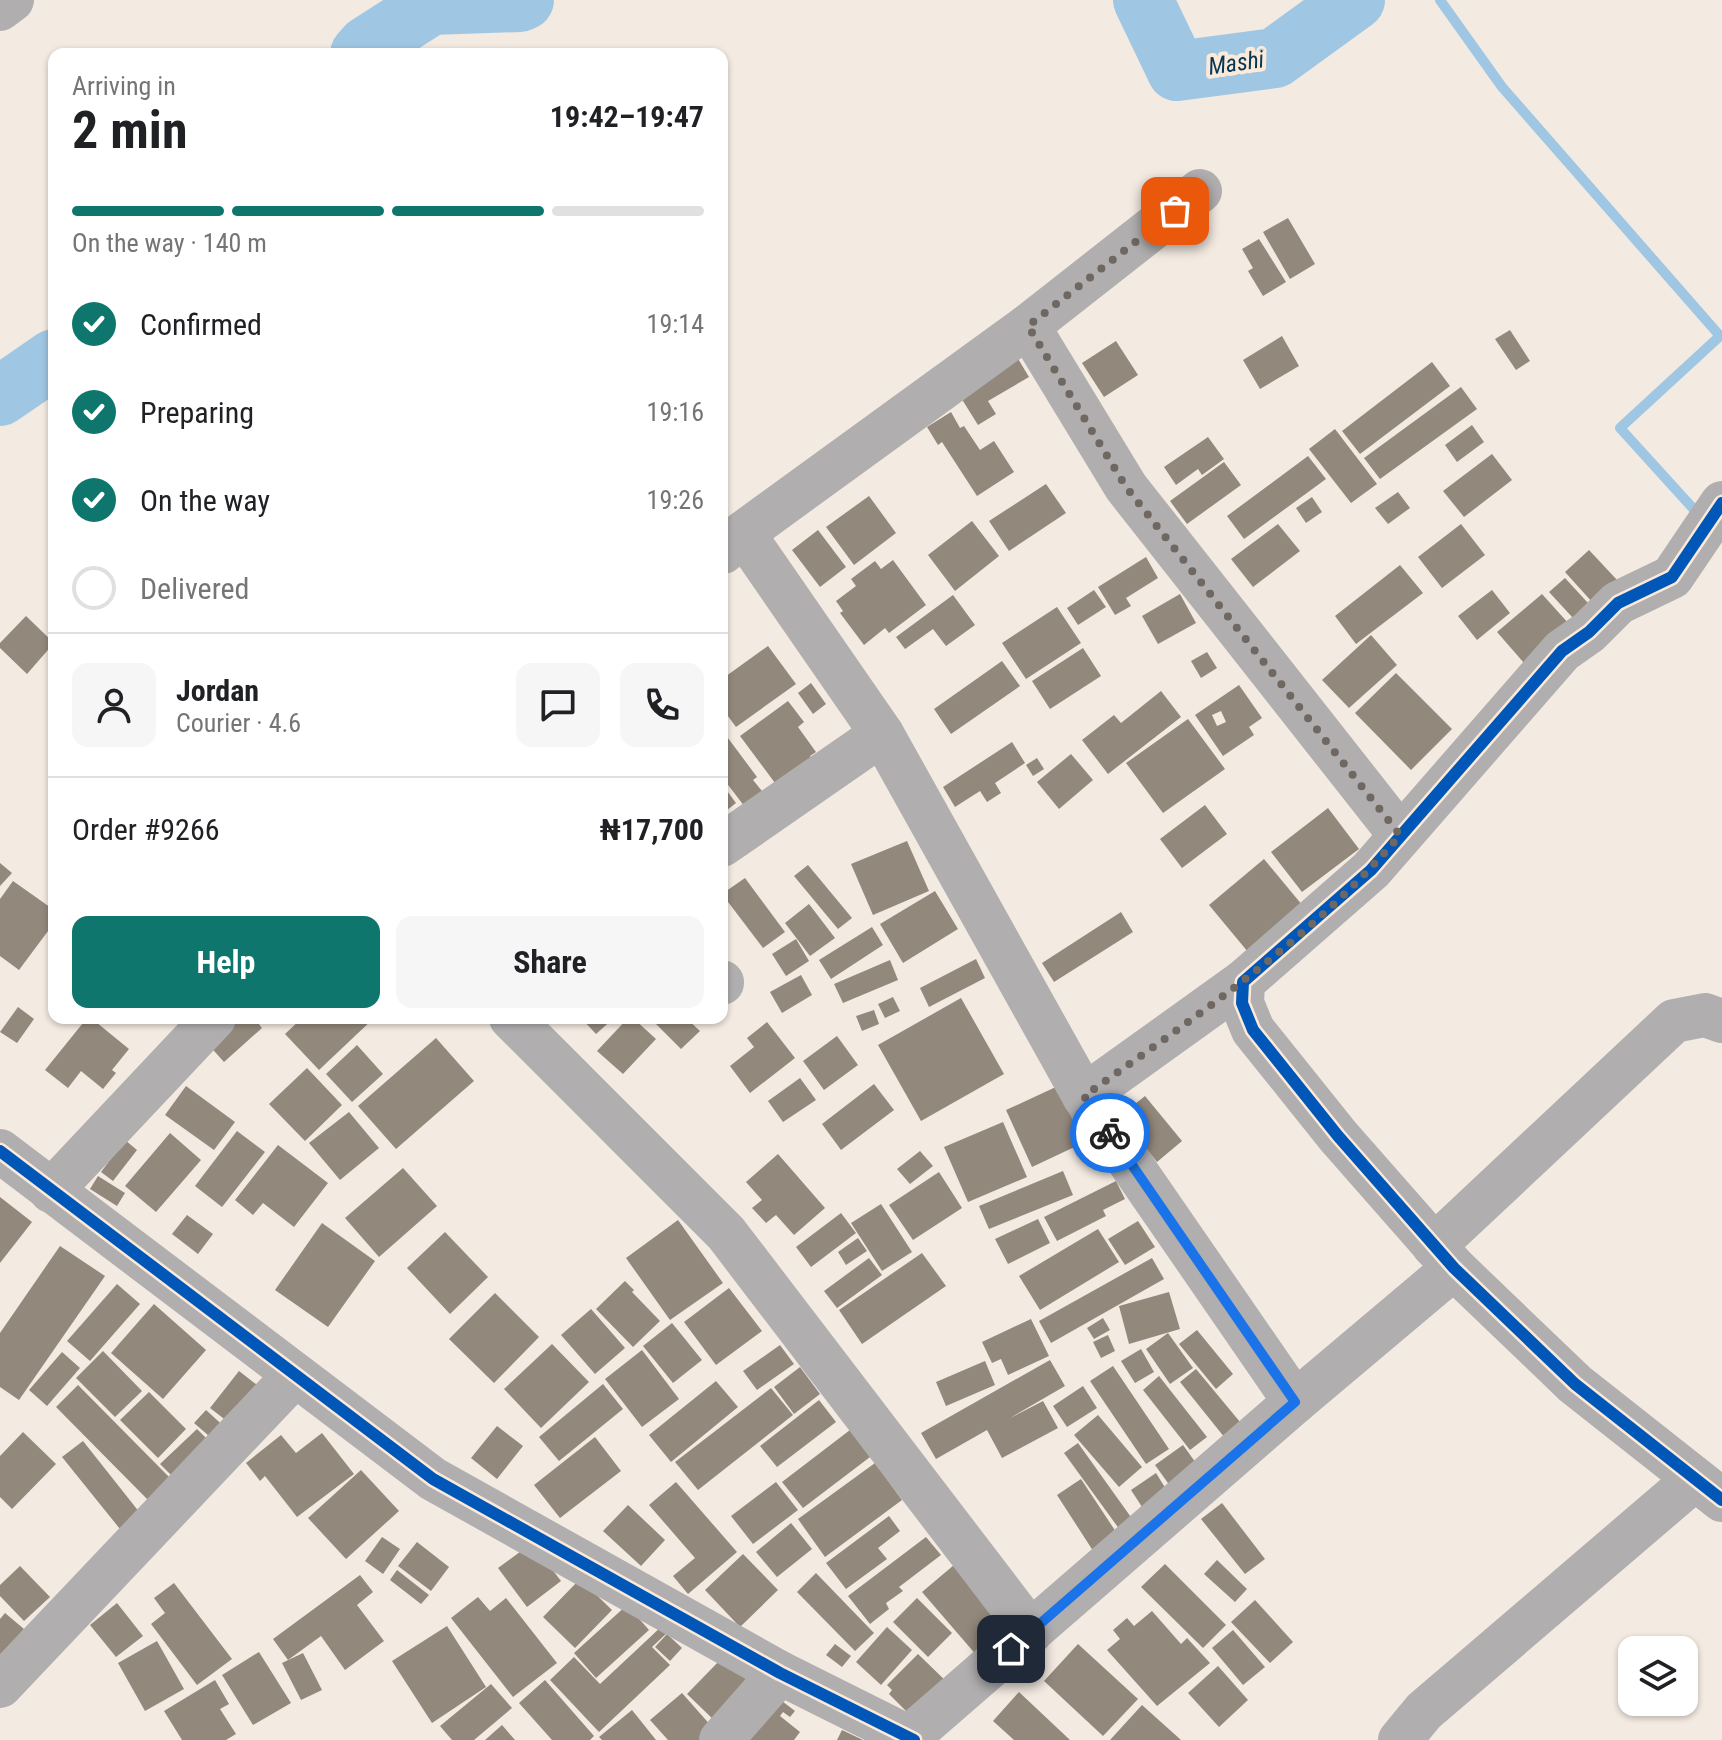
<!DOCTYPE html>
<meta charset="utf-8">
<style>
body{margin:0;font-family:"Roboto Condensed",sans-serif;background:#f6f6f6;color:#202124;height:100vh;display:flex;flex-direction:column;font-size:30px;white-space:nowrap}
*{box-sizing:border-box;margin:0}
p{font-size:26px;color:#757577}
.icon{flex:none;width:44px;height:44px;fill:none;stroke:currentColor;stroke-width:2;stroke-linecap:round;stroke-linejoin:round}
.map{position:relative;flex:1;overflow:hidden}
.panel{position:absolute;left:48px;top:48px;width:680px;height:976px;display:flex;flex-direction:column;background:#fff;border-radius:16px;box-shadow:0 2px 6px #0004}
.panel>*{flex:none}
.fabs{position:absolute;left:1618px;top:1636px;display:grid;gap:16px}
.fabs a{display:grid;place-items:center;width:80px;height:80px;border-radius:16px;background:#fff;box-shadow:0 2px 6px #0004;font-size:40px}
.pin{position:absolute;display:grid;place-items:center;width:68px;height:68px;color:#fff;margin:-34px;border-radius:16px;box-shadow:0 4px 12px #0006}
.courier{position:absolute;display:grid;place-items:center;width:80px;height:80px;margin:-40px;border:6px solid #1a73e8;border-radius:50%;background:#fff;color:#222;box-shadow:0 2px 10px #0007}
.overview em{font-style:normal;font-weight:700}
.overview div{display:flex;flex-direction:column-reverse}
.overview{display:flex;align-items:center;justify-content:space-between;height:136px;padding:0 24px}
h1{font-size:52px;font-weight:700;line-height:60px}
.bar{display:grid;grid-template-columns:repeat(4,1fr);gap:12px 8px;align-content:center;height:96px;padding:0 24px}
.bar i{height:10px;border-radius:6px;background:#e0e0e0}
.bar .selected{background:#0f766e}
.bar p{grid-column:span 4}
.line{display:flex;align-items:center;gap:20px;padding:0 24px;border-top:2px solid #e0e0e0}
.line div{flex:1}
.round{display:grid;place-items:center;flex:none;width:84px;height:84px;border-radius:16px;background:#f6f6f6}
ol{padding:0 24px;list-style:none}
li{display:flex;align-items:center;gap:24px;height:88px}
li p{margin-inline-start:auto}
li .icon{padding:8px;border-radius:50%;background:#0f766e;color:#fff;stroke-width:4}
li:last-child{color:#757577}
li i{width:44px;height:44px;border:4px solid #e0e0e0;border-radius:50%}
.cta{display:flex;gap:16px;margin-top:auto;padding:16px 24px}
.cta a{flex:1;height:92px;border-radius:16px;background:#0f766e;color:#fff;font-size:32px;font-weight:700;line-height:92px;text-align:center}
.cta a+a{background:#f6f6f6;color:#202124}
.map>svg:first-child{display:block}
.lines{fill:none;stroke-linecap:round;stroke-linejoin:round}
.stream{stroke:#9fc6e2;stroke-width:10}
.river{stroke:#9fc6e2;stroke-width:60}
.building{fill:#93887c;fill-rule:evenodd}
.minor{stroke:#b0aeae;stroke-width:44}
.cycleway-casing{stroke:#fbe9d9;stroke-width:17}
.cycleway{stroke:#0057b8;stroke-width:12}
.done{stroke:#6f6761;stroke-width:8;stroke-dasharray:0 14.4}
.route{stroke:#1a73e8;stroke-width:10}
.labels{text-anchor:middle;stroke-width:8;stroke-linejoin:round;paint-order:stroke}
.water-label{font-size:24px;font-style:italic;fill:#063754;stroke:#fbe9d9}
</style>
<div class="map">
<svg width="1722" height="1740" viewBox="0 0 1722 1740">
<rect width="100%" height="100%" fill="#f3eae1"/>
<g class="lines">
<path class="stream" d="M1440,0L1502,87L1720,336L1620,428L1699,515"/>
<g class="river">
<path d="M1143,0L1177,71L1275,58L1355,0"/>
<path d="M360,54L367,46L431,5L520,2L524,0"/>
<path d="M0,396L54,359"/>
</g>
</g>
<g class="building">
<path d="M1288,218L1315,264L1290,279L1263,232Z"/>
<path d="M1259,239L1286,282L1263,296L1248,271L1253,268L1242,249Z"/>
<path d="M1510,330L1530,361L1516,370L1495,339Z"/>
<path d="M1282,336L1299,366L1260,389L1243,360Z"/>
<path d="M1116,341L1138,375L1104,397L1082,363Z"/>
<path d="M1017,357L1029,377L988,401L996,414L978,425L958,393Z"/>
<path d="M1432,362L1450,386L1360,454L1342,431Z"/>
<path d="M1461,387L1477,409L1380,479L1364,458Z"/>
<path d="M951,412L960,428L964,426L980,450L994,441L1014,472L977,496L942,442L938,445L927,427Z"/>
<path d="M1472,425L1484,442L1457,462L1445,445Z"/>
<path d="M1335,429L1377,484L1351,503L1309,449Z"/>
<path d="M1208,437L1224,459L1202,475L1198,469L1176,485L1164,467Z"/>
<path d="M1492,454L1512,480L1464,517L1443,491Z"/>
<path d="M1308,456L1326,479L1244,539L1227,516Z"/>
<path d="M1224,462L1241,485L1187,524L1170,501Z"/>
<path d="M1046,484L1066,513L1009,551L989,521Z"/>
<path d="M1398,492L1410,508L1388,524L1375,508Z"/>
<path d="M869,496L896,533L854,565L826,527Z"/>
<path d="M1312,497L1322,512L1306,523L1296,508Z"/>
<path d="M972,521L999,556L955,591L928,555Z"/>
<path d="M1278,524L1300,551L1253,587L1231,559Z"/>
<path d="M1461,524L1485,555L1442,588L1418,557Z"/>
<path d="M818,530L846,567L820,587L792,550Z"/>
<path d="M1589,550L1618,581L1593,603L1565,572Z"/>
<path d="M1146,557L1158,578L1126,598L1131,606L1115,615L1098,587Z"/>
<path d="M893,560L926,605L889,633L885,628L864,645L840,613L843,611L836,601L856,586L851,579L875,561L881,569Z"/>
<path d="M1400,565L1423,593L1356,644L1335,616Z"/>
<path d="M1565,578L1588,603L1573,618L1549,592Z"/>
<path d="M1094,590L1106,607L1078,625L1067,608Z"/>
<path d="M1492,590L1510,613L1477,640L1458,616Z"/>
<path d="M1180,594L1196,623L1158,644L1142,616Z"/>
<path d="M1542,594L1569,624L1524,663L1497,632Z"/>
<path d="M953,595L975,625L946,646L933,629L905,649L896,637Z"/>
<path d="M1057,607L1081,643L1026,679L1002,643Z"/>
<path d="M26,616L54,643L27,674L0,648V643Z"/>
<path d="M1371,635L1397,665L1349,708L1322,680Z"/>
<path d="M768,646L796,684L736,727L722,708V679Z"/>
<path d="M1083,648L1101,676L1050,709L1032,681Z"/>
<path d="M1207,652L1217,668L1201,678L1191,661Z"/>
<path d="M1002,661L1020,686L951,734L934,709Z"/>
<path d="M1396,673L1452,729L1411,770L1355,713Z"/>
<path d="M811,683L826,704L813,714L798,693Z"/>
<path d="M1239,685L1262,718L1249,727L1254,735L1223,756L1195,715ZM1221,711L1226,722L1217,726L1212,715Z"/>
<path d="M1161,691L1181,717L1108,774L1082,740L1114,715L1121,723Z"/>
<path d="M788,701L804,722L798,727L816,752L810,756L814,761L778,787L740,736Z"/>
<path d="M1188,719L1225,769L1163,813L1126,763Z"/>
<path d="M722,730L757,777L753,780L766,796L748,811L722,777Z"/>
<path d="M1012,742L1025,763L995,783L1001,793L987,802L980,791L955,807L943,787Z"/>
<path d="M1071,754L1093,780L1059,809L1037,782Z"/>
<path d="M1037,758L1044,769L1033,776L1026,765Z"/>
<path d="M722,784L736,803L722,814Z"/>
<path d="M1205,805L1227,834L1182,868L1160,839Z"/>
<path d="M1328,808L1359,849L1302,892L1271,852Z"/>
<path d="M907,841L929,891L873,915L851,864Z"/>
<path d="M1264,859L1303,906L1248,952L1209,905Z"/>
<path d="M0,863L12,873L0,886Z"/>
<path d="M808,865L852,918L838,929L794,876Z"/>
<path d="M745,878L785,932L763,948L722,894Z"/>
<path d="M13,881L54,910V923L19,970L0,956V899Z"/>
<path d="M935,891L958,929L903,963L880,924Z"/>
<path d="M809,904L835,938L810,956L785,923Z"/>
<path d="M1121,912L1133,932L1054,982L1042,963Z"/>
<path d="M872,927L883,945L831,979L819,960Z"/>
<path d="M796,939L809,961L786,976L772,954Z"/>
<path d="M976,959L985,978L929,1007L920,988Z"/>
<path d="M890,960L898,980L843,1003L834,984Z"/>
<path d="M801,975L812,995L782,1013L770,992Z"/>
<path d="M893,997L900,1011L885,1018L878,1004Z"/>
<path d="M961,998L1004,1074L921,1121L878,1045Z"/>
<path d="M18,1007L34,1019L17,1043L0,1032Z"/>
<path d="M874,1010L879,1024L862,1031L856,1016Z"/>
<path d="M87,1018H91L129,1049L112,1070L116,1073L103,1089L81,1071L68,1088L45,1070Z"/>
<path d="M233,1018H254L262,1028L224,1062L206,1042Z"/>
<path d="M302,1018H374L319,1070L285,1034Z"/>
<path d="M581,1018H614L596,1034Z"/>
<path d="M628,1018H633L656,1039L623,1074L597,1051Z"/>
<path d="M650,1018H686L700,1031L681,1049Z"/>
<path d="M767,1022L795,1058L750,1093L730,1066L754,1047L747,1038Z"/>
<path d="M837,1036L858,1065L824,1090L803,1061Z"/>
<path d="M436,1038L474,1081L396,1149L358,1106Z"/>
<path d="M357,1045L383,1074L352,1102L326,1074Z"/>
<path d="M307,1068L342,1105L305,1141L269,1104Z"/>
<path d="M800,1078L816,1100L783,1122L768,1101Z"/>
<path d="M874,1084L894,1110L841,1150L822,1124Z"/>
<path d="M186,1086L235,1122L214,1150L165,1115Z"/>
<path d="M1058,1086L1083,1143L1032,1167L1006,1110Z"/>
<path d="M1145,1096L1182,1141L1157,1162L1120,1116Z"/>
<path d="M349,1112L379,1148L340,1180L309,1143Z"/>
<path d="M1003,1122L1027,1177L968,1202L944,1147Z"/>
<path d="M237,1131L265,1152L222,1207L195,1186Z"/>
<path d="M170,1133L201,1160L156,1212L125,1186Z"/>
<path d="M125,1140L137,1150L113,1181L101,1172Z"/>
<path d="M278,1145L328,1183L294,1227L263,1203L253,1215L235,1200Z"/>
<path d="M920,1151L933,1166L910,1184L897,1169Z"/>
<path d="M778,1154L825,1208L794,1235L776,1215L766,1223L752,1208L762,1200L746,1182Z"/>
<path d="M403,1168L437,1206L379,1257L345,1218Z"/>
<path d="M1063,1171L1073,1195L989,1229L979,1206Z"/>
<path d="M939,1172L962,1208L913,1240L889,1205Z"/>
<path d="M98,1176L125,1193L117,1206L90,1189Z"/>
<path d="M1116,1181L1125,1199L1103,1210L1106,1216L1057,1241L1044,1217Z"/>
<path d="M0,1197L32,1222L0,1263Z"/>
<path d="M881,1204L912,1252L882,1271L851,1223Z"/>
<path d="M841,1213L856,1233L811,1267L796,1247Z"/>
<path d="M187,1215L213,1234L198,1254L172,1234Z"/>
<path d="M1038,1219L1050,1243L1008,1264L995,1239Z"/>
<path d="M678,1220L723,1283L670,1320L626,1258Z"/>
<path d="M1138,1221L1155,1247L1125,1265L1108,1239Z"/>
<path d="M322,1223L375,1261L328,1327L275,1290Z"/>
<path d="M1098,1229L1119,1262L1040,1310L1019,1276Z"/>
<path d="M445,1232L488,1277L450,1314L407,1268Z"/>
<path d="M858,1238L867,1251L846,1265L838,1252Z"/>
<path d="M60,1246L105,1276L19,1400L0,1387V1333Z"/>
<path d="M922,1253L946,1286L862,1344L839,1310Z"/>
<path d="M869,1258L882,1275L837,1308L824,1291Z"/>
<path d="M1152,1258L1164,1279L1051,1343L1039,1321Z"/>
<path d="M625,1281L634,1290L632,1292L660,1321L633,1347L596,1309Z"/>
<path d="M117,1284L140,1304L90,1361L67,1341Z"/>
<path d="M729,1288L762,1331L716,1365L684,1322Z"/>
<path d="M1169,1292L1180,1329L1129,1344L1119,1306Z"/>
<path d="M495,1293L539,1337L494,1383L449,1339Z"/>
<path d="M154,1304L206,1350L163,1399L111,1353Z"/>
<path d="M591,1309L625,1348L595,1374L561,1335Z"/>
<path d="M1103,1318L1110,1330L1094,1339L1087,1328Z"/>
<path d="M1031,1319L1049,1356L1008,1375L1001,1359L992,1363L982,1342Z"/>
<path d="M672,1323L702,1360L673,1383L643,1346Z"/>
<path d="M1197,1330L1233,1374L1216,1389L1179,1344Z"/>
<path d="M1168,1333L1193,1368L1170,1384L1146,1349Z"/>
<path d="M1108,1335L1115,1351L1101,1358L1093,1342Z"/>
<path d="M552,1344L589,1382L541,1428L504,1389Z"/>
<path d="M780,1345L794,1364L757,1390L743,1371Z"/>
<path d="M1141,1349L1154,1372L1135,1383L1121,1361Z"/>
<path d="M642,1350L679,1399L642,1427L605,1379Z"/>
<path d="M103,1351L142,1391L115,1417L76,1378Z"/>
<path d="M62,1352L80,1368L47,1406L29,1390Z"/>
<path d="M1050,1360L1065,1386L1010,1418L1043,1401L1058,1428L1002,1458L987,1430L936,1459L921,1433Z"/>
<path d="M985,1361L995,1385L946,1406L936,1382Z"/>
<path d="M1113,1366L1169,1449L1146,1464L1090,1381Z"/>
<path d="M800,1367L820,1394L794,1414L774,1387Z"/>
<path d="M1196,1369L1250,1434L1233,1448L1180,1382Z"/>
<path d="M239,1371L261,1388L232,1425L210,1408Z"/>
<path d="M1159,1376L1207,1437L1190,1450L1143,1390Z"/>
<path d="M716,1381L738,1407L671,1462L649,1435Z"/>
<path d="M603,1384L623,1409L559,1461L539,1437Z"/>
<path d="M78,1385L173,1481L150,1502L56,1407Z"/>
<path d="M1083,1386L1097,1408L1067,1427L1053,1406Z"/>
<path d="M771,1388L793,1415L698,1490L675,1462Z"/>
<path d="M149,1392L186,1429L158,1458L120,1420Z"/>
<path d="M819,1400L836,1422L777,1467L760,1446Z"/>
<path d="M206,1410L228,1430L216,1442L194,1423Z"/>
<path d="M1098,1415L1142,1467L1119,1487L1074,1435Z"/>
<path d="M497,1426L523,1446L497,1479L471,1458Z"/>
<path d="M197,1429L214,1446L177,1481L160,1464Z"/>
<path d="M850,1430L870,1457L803,1508L782,1482Z"/>
<path d="M23,1432L56,1464L12,1509L0,1497V1456Z"/>
<path d="M322,1433L354,1474L297,1517L265,1476L260,1481L246,1463L281,1435L296,1453Z"/>
<path d="M595,1437L621,1471L560,1518L534,1485Z"/>
<path d="M83,1441L140,1513L120,1529L62,1457Z"/>
<path d="M1078,1443L1133,1520L1120,1530L1064,1453Z"/>
<path d="M1183,1445L1201,1470L1173,1490L1155,1465Z"/>
<path d="M875,1463L902,1500L825,1557L798,1519Z"/>
<path d="M361,1470L399,1511L346,1559L308,1518Z"/>
<path d="M1156,1473L1169,1494L1144,1510L1131,1490Z"/>
<path d="M1081,1479L1124,1544L1099,1560L1057,1495Z"/>
<path d="M676,1482L737,1552L688,1594L673,1576L695,1558L649,1505Z"/>
<path d="M776,1482L798,1510L753,1544L731,1516Z"/>
<path d="M1222,1503L1265,1559L1245,1574L1201,1519Z"/>
<path d="M628,1505L665,1540L641,1566L603,1531Z"/>
<path d="M889,1516L900,1531L878,1548L887,1559L846,1589L826,1563Z"/>
<path d="M791,1523L812,1549L777,1577L756,1552Z"/>
<path d="M382,1537L400,1549L383,1574L365,1561Z"/>
<path d="M926,1537L941,1555L899,1587L903,1591L886,1603L889,1609L870,1624L848,1596Z"/>
<path d="M417,1542L449,1567L431,1591L398,1566Z"/>
<path d="M532,1543L561,1581L527,1607L498,1568Z"/>
<path d="M743,1554L778,1590L740,1627L705,1590Z"/>
<path d="M1217,1560L1247,1589L1235,1602L1204,1574Z"/>
<path d="M1165,1564L1226,1625L1203,1648L1141,1587Z"/>
<path d="M954,1565L1010,1630L978,1657L922,1592Z"/>
<path d="M20,1566L50,1597L24,1621L0,1596V1585Z"/>
<path d="M397,1570L429,1595L421,1604L390,1580Z"/>
<path d="M816,1573L874,1633L855,1651L797,1592Z"/>
<path d="M360,1575L373,1592L357,1605L384,1641L345,1670L321,1636L288,1660L273,1639Z"/>
<path d="M580,1579L612,1610L575,1648L543,1617Z"/>
<path d="M174,1583L232,1659L197,1685L151,1624L165,1613L154,1598Z"/>
<path d="M478,1597L490,1611L506,1598L557,1663L513,1697L451,1618Z"/>
<path d="M917,1598L952,1633L928,1657L893,1622Z"/>
<path d="M1255,1600L1293,1642L1270,1663L1231,1622Z"/>
<path d="M117,1603L143,1636L116,1657L90,1625Z"/>
<path d="M627,1605L649,1630L596,1678L574,1653Z"/>
<path d="M1152,1611L1181,1644L1187,1638L1210,1663L1157,1706L1107,1650L1120,1639L1113,1630L1127,1618L1134,1626Z"/>
<path d="M5,1613L24,1629L0,1657V1619Z"/>
<path d="M447,1626L486,1687L432,1723L392,1661Z"/>
<path d="M662,1626L668,1632L652,1647L670,1665L599,1732L550,1680L574,1657L600,1684Z"/>
<path d="M887,1627L912,1650L881,1685L856,1662Z"/>
<path d="M1233,1630L1265,1667L1243,1685L1212,1648Z"/>
<path d="M667,1634L682,1648L670,1661L655,1647Z"/>
<path d="M157,1641L184,1689L145,1711L118,1663Z"/>
<path d="M835,1644L851,1656L842,1667L826,1655Z"/>
<path d="M1078,1644L1138,1699L1103,1736L1044,1681Z"/>
<path d="M259,1652L291,1703L253,1725L222,1675Z"/>
<path d="M303,1653L322,1690L301,1700L282,1663Z"/>
<path d="M918,1654L950,1685L911,1716L889,1694L892,1690L887,1685Z"/>
<path d="M723,1657L754,1687L717,1723L687,1694Z"/>
<path d="M1218,1666L1248,1700L1219,1727L1188,1693Z"/>
<path d="M215,1680L229,1704L220,1709L236,1734L226,1740H182L164,1711Z"/>
<path d="M545,1680L594,1736L590,1740H552L519,1703Z"/>
<path d="M491,1684L512,1708L474,1740H452L440,1726Z"/>
<path d="M1019,1692L1070,1740H1014L993,1721Z"/>
<path d="M682,1693L713,1728L699,1740H668L650,1720Z"/>
<path d="M778,1698L795,1711L790,1717L783,1712L780,1716L800,1732L794,1740H745Z"/>
<path d="M1142,1705L1181,1740H1110Z"/>
<path d="M632,1710L656,1740H602L599,1737Z"/>
<path d="M502,1725L515,1740H485Z"/>
<path d="M842,1730L863,1740H837Z"/>
</g>
<g class="lines">
<g class="minor">
<path d="M0,9L12,0"/>
<path d="M1028,326L1126,487L1400,835"/>
<path d="M1722,503L1672,577L1618,603L1589,632L1562,651L1371,870L1243,982L1242,1003L1253,1030L1338,1136L1454,1268L1575,1384L1722,1500"/>
<path d="M743,533L882,734L1084,1096L1295,1402"/>
<path d="M723,552L743,533L1028,326L1200,191"/>
<path d="M722,845L882,734"/>
<path d="M722,982V983"/>
<path d="M511,1018L726,1233L1031,1632"/>
<path d="M1084,1096L1243,982"/>
<path d="M0,1151L433,1479L780,1673L914,1740"/>
<path d="M51,1191L214,1018"/>
<path d="M1434,1246L1674,1021L1705,1015L1722,1021"/>
<path d="M0,1686L295,1375"/>
<path d="M909,1737L1295,1402L1454,1268"/>
<path d="M721,1740L780,1673"/>
<path d="M1400,1740L1424,1711L1695,1479"/>
</g>
<g class="cycleway-casing">
<g id="cycleway">
<path d="M1722,503L1672,577L1618,603L1589,632L1562,651L1371,870L1243,982L1242,1003L1253,1030L1338,1136L1454,1268L1575,1384L1722,1500"/>
<path d="M0,1151L433,1479L780,1673L914,1740"/>
</g>
</g>
<use href="#cycleway" class="cycleway"/>
</g>
<g class="lines">
<path class="done" d="M1110,1133L1084,1096C1193,1019 1314,937 1400,835L1126,487L1028,326L1175,211"/>
<path class="route" d="M1011,1649L1295,1402L1110,1133"/>
</g>
<g class="labels">
<g class="water-label">
<text transform="translate(1236 63) rotate(-8)" y="8">Mashi</text>
</g>
</g>
</svg>
<div class="fabs">
<a><svg class="icon" aria-label="layers" viewBox="0 0 24 24"><path d="M12 4l9 5-9 5-9-5zM3 14l9 5 9-5"/></svg></a>
</div>
<div class="pin" style="left:1175px;top:211px;background:#ea580c"><svg class="icon" aria-label="bag" viewBox="0 0 24 24"><path d="M5 8h14l-1 12H6zM9 8a3 3 0 0 1 6 0"/></svg></div>
<div class="pin" style="left:1011px;top:1649px;background:#1f2937"><svg class="icon" aria-label="home" viewBox="0 0 24 24"><path d="M3 11l9-7 9 7M6 9v11h12V9"/></svg></div>
<div class="courier" style="left:1110px;top:1133px"><svg class="icon" aria-label="bike" viewBox="0 0 24 24"><circle cx="6" cy="16" r="4"/><circle cx="18" cy="16" r="4"/><path d="M6 16l4-8h5l3 8M10 8l3 8H6M13 5h3"/></svg></div>
<section class="panel">
<div class="overview"><div><h1>2 min</h1><p>Arriving in</p></div><em>19:42–19:47</em></div>
<div class="bar"><i class="selected"></i><i class="selected"></i><i class="selected"></i><i></i><p>On the way · 140 m</p></div>
<ol>
<li><svg class="icon" aria-label="check" viewBox="0 0 24 24"><path d="M5 12l5 5 9-10"/></svg>Confirmed<p>19:14</p></li>
<li><svg class="icon" aria-label="check" viewBox="0 0 24 24"><path d="M5 12l5 5 9-10"/></svg>Preparing<p>19:16</p></li>
<li><svg class="icon" aria-label="check" viewBox="0 0 24 24"><path d="M5 12l5 5 9-10"/></svg>On the way<p>19:26</p></li>
<li><i></i>Delivered</li>
</ol>
<div class="line" style="height:144px"><a class="round"><svg class="icon" aria-label="person" viewBox="0 0 24 24"><circle cx="12" cy="8" r="4"/><path d="M4 21q1-7 8-7t8 7"/></svg></a><div><b>Jordan</b><p>Courier · 4.6</p></div><a class="round"><svg class="icon" aria-label="chat" viewBox="0 0 24 24"><path d="M4 5h16v11H9l-5 4z"/></svg></a><a class="round"><svg class="icon" aria-label="phone" viewBox="0 0 24 24"><path d="M5 4h4l2 5-3 2q2 4 5 5l2-3 5 2v4C11 20 4 13 5 4z"/></svg></a></div>
<div class="line" style="height:104px"><div>Order #9266</div><b>₦17,700</b></div>
<div class="cta"><a>Help</a><a>Share</a></div>
</section>
</div>
